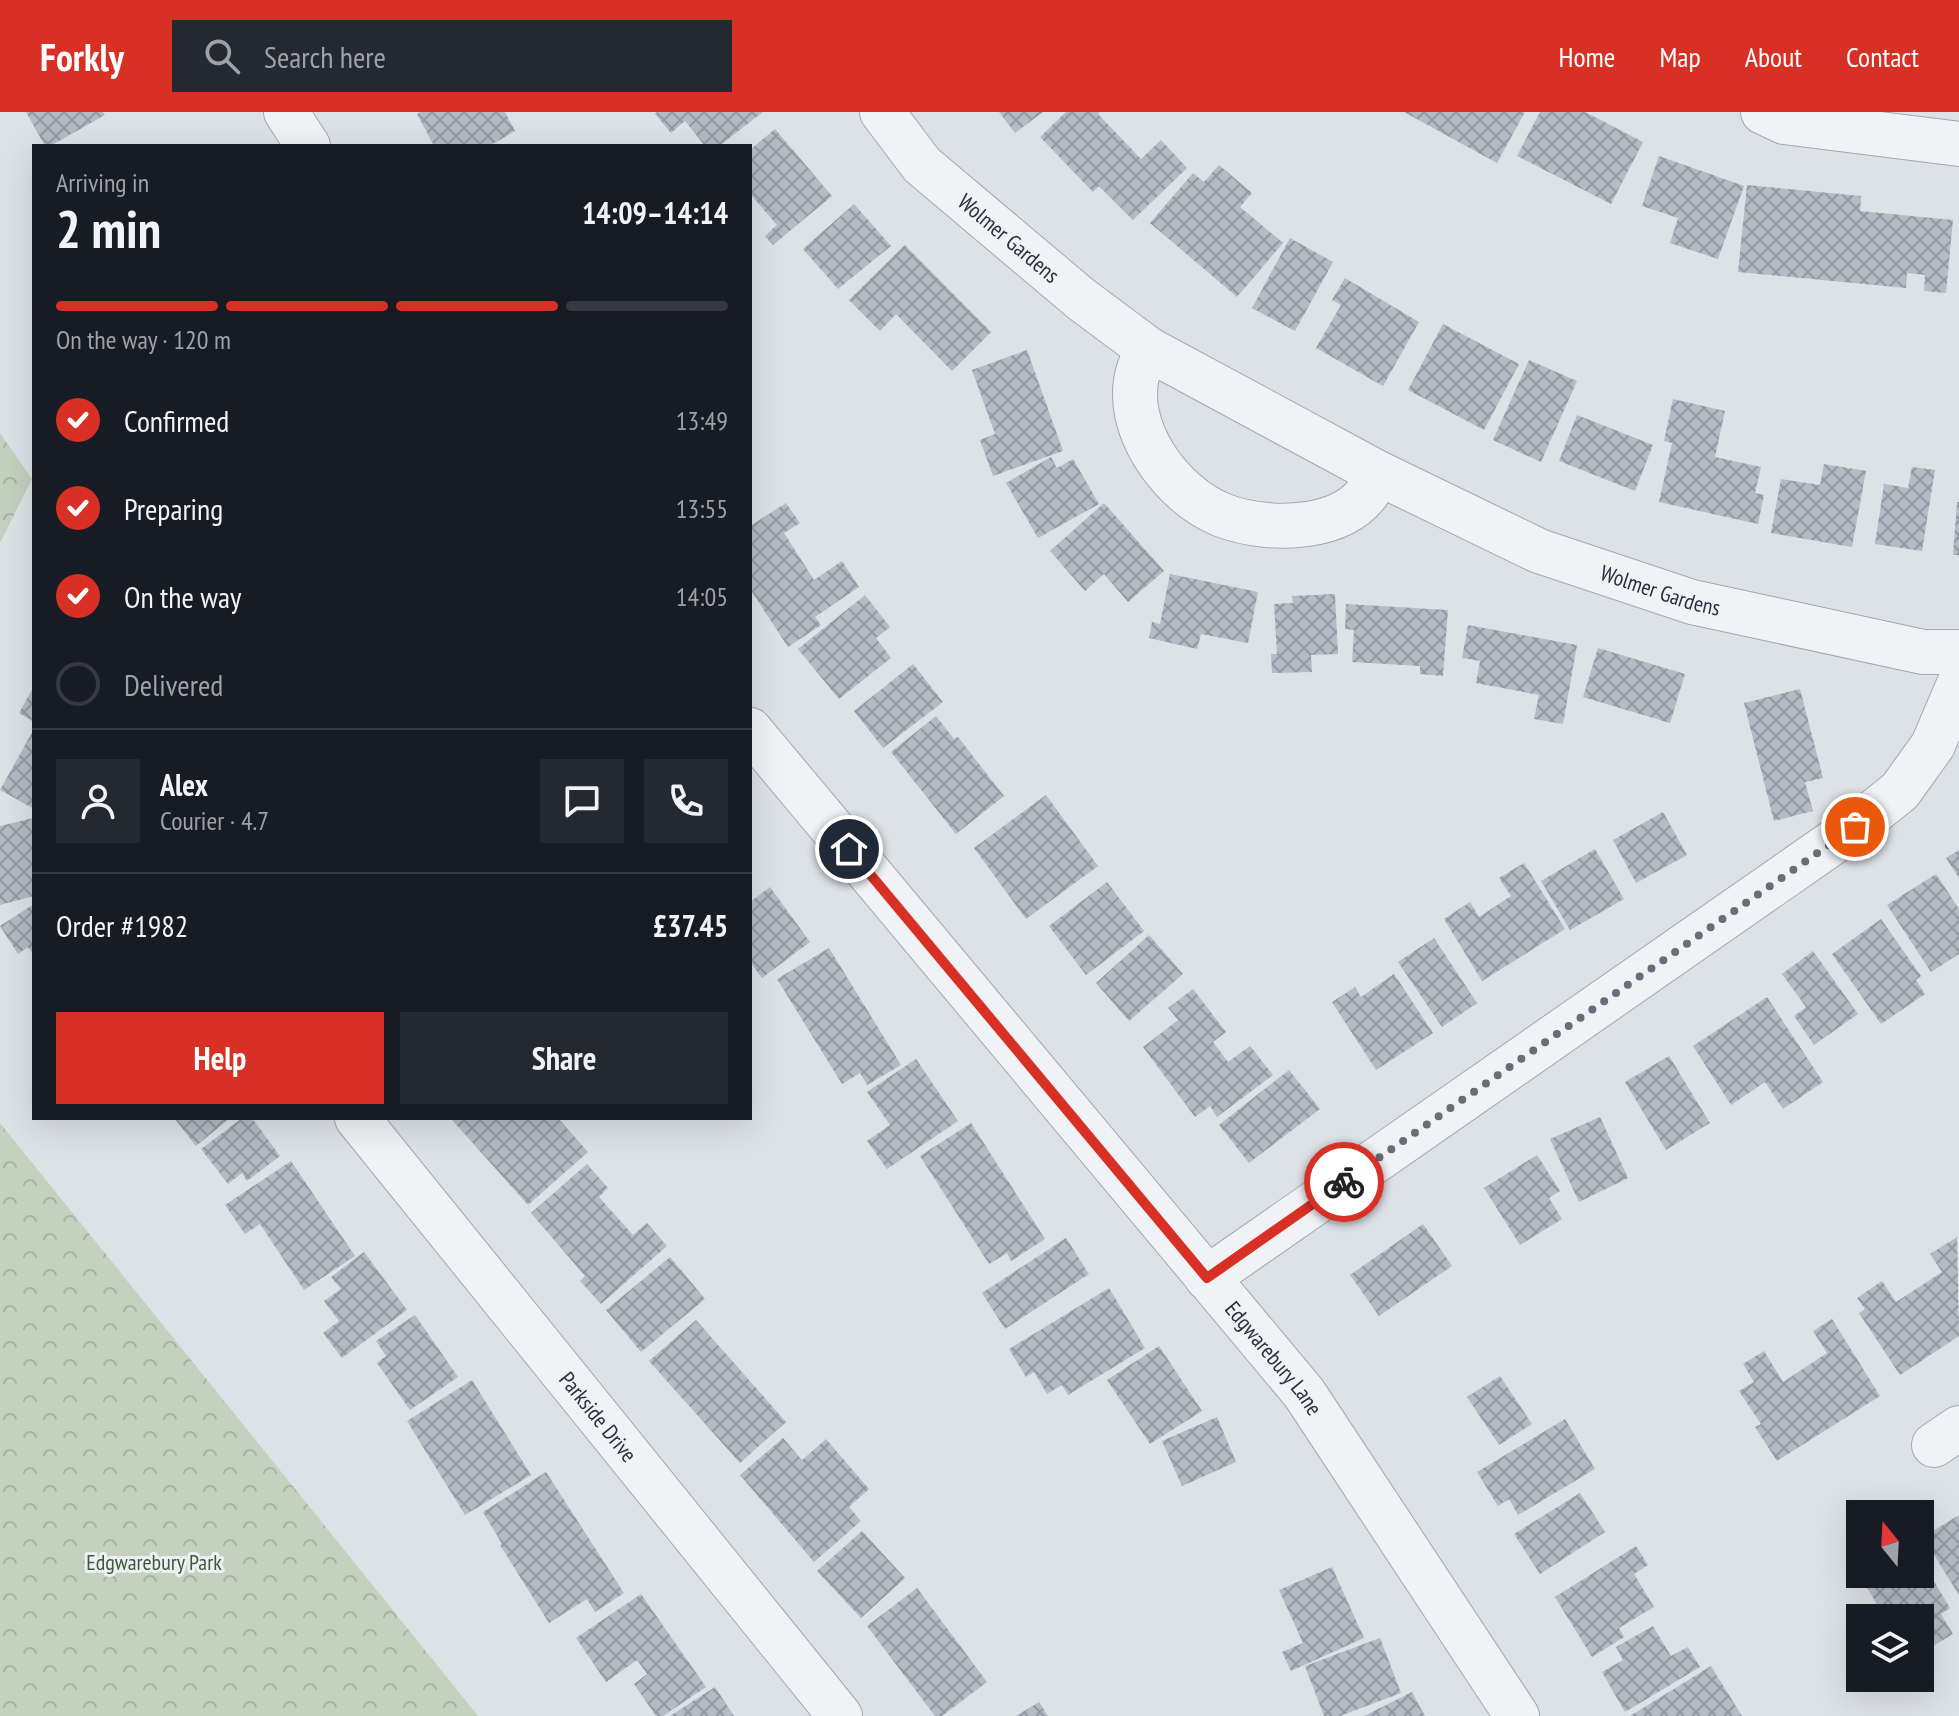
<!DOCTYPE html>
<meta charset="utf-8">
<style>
body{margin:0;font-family:"PT Sans Narrow",sans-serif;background:#242831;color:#f1f3f6;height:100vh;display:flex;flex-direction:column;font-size:30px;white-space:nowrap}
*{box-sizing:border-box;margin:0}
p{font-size:26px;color:#9ea1a6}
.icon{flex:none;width:44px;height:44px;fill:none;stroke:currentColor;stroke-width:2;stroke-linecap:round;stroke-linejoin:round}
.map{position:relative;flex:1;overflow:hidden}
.side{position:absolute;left:32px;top:32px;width:720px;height:976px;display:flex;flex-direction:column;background:#171b24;border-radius:0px;box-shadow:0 8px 32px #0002}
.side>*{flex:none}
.needle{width:52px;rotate:342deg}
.tools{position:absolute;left:1846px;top:1388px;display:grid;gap:16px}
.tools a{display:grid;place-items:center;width:88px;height:88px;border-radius:0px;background:#171b24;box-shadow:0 8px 32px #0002;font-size:40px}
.pin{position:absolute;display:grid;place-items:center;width:68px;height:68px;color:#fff;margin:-34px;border:4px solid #fff;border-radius:50%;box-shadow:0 2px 8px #0007}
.courier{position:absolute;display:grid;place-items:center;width:80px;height:80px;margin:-40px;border:6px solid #d93025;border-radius:50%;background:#fff;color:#222;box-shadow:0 2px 10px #0007}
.overview em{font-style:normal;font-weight:700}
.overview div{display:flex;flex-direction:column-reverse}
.overview{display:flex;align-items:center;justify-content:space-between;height:136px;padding:0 24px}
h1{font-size:52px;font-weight:700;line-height:60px}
.bar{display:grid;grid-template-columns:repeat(4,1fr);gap:12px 8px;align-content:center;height:96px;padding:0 24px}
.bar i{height:10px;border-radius:6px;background:#363941}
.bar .on{background:#d93025}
.bar p{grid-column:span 4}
.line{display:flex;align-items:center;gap:20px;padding:0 24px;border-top:2px solid #363941}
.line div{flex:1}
.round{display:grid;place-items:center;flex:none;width:84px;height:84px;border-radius:0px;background:#242831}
ol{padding:0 24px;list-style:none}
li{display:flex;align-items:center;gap:24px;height:88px}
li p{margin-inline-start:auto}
li .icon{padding:8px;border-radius:50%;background:#d93025;color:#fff;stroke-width:4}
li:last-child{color:#9ea1a6}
li i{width:44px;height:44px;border:4px solid #363941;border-radius:50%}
.cta{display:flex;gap:16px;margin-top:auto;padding:16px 24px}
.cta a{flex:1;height:92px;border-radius:0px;background:#d93025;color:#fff;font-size:32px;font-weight:700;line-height:92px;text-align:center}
.cta a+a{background:#242831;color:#f1f3f6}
header{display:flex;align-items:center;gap:48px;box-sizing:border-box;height:112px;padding:0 40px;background:#d93025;color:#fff}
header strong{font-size:38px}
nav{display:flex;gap:44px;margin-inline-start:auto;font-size:28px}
.search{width:560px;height:72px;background:#242831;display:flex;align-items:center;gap:20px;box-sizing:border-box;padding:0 28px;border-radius:0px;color:#9ea1a6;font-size:30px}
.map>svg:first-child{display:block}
.park{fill:url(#park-crowns)}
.building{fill:url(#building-cross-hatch)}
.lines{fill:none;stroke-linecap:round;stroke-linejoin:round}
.minor-casing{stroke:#a3a9b1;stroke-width:46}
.minor{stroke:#f0f2f6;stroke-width:44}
.done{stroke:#676e79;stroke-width:8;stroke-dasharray:0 14.4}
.route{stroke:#d93025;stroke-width:10}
.labels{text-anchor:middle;stroke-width:6;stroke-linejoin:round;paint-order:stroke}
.street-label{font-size:22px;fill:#27303e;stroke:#edf0f5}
.park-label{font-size:22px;fill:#3c5a34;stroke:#edf0f5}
</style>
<header>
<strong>Forkly</strong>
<div class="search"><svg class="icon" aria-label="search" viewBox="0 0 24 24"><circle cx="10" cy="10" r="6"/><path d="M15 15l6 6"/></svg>Search here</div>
<nav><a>Home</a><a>Map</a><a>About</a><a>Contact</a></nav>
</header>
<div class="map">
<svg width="1959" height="1604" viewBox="0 0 1959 1604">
<defs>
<pattern id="park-crowns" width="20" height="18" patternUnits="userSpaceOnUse" patternTransform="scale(2)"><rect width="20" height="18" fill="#c4d1be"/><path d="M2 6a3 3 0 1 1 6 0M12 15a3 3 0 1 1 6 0" fill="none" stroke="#a8b4a4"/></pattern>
<pattern id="building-cross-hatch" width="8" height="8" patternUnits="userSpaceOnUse" patternTransform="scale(2)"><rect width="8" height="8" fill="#b5bbc4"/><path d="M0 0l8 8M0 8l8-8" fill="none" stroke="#9398a1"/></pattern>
</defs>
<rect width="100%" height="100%" fill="#dde2e7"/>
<g class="park">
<path d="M0,321L32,367L0,431Z"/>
<path d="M0,1011L466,1589L478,1604H0Z"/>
</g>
<g class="building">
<path d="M26,0H103L105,3L50,34H45Z"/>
<path d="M420,0H505L515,19L489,34H434L417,2Z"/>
<path d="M657,0H763L719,34H705L685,9L671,21L655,2Z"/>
<path d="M999,0H1043L1015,21Z"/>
<path d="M1066,0H1100L1098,2L1141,47L1161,28L1187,56L1133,108L1099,74L1093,80L1040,25Z"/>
<path d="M1404,0H1525L1497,51Z"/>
<path d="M1540,0H1585L1643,30L1611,92L1517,44Z"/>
<path d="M775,17L832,84L773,133L765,124L777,113L750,82V38Z"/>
<path d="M1659,44L1744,74L1718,147L1670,131L1678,106L1642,94Z"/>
<path d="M1219,53L1252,81L1240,95L1283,131L1237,185L1150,111L1193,61L1204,70Z"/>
<path d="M1747,73L1861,84L1860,99L1953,108L1946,181L1924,179L1925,163L1907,161L1906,176L1738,160Z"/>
<path d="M854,92L891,134L838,177L803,137Z"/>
<path d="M1290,126L1333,150L1295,219L1252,196Z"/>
<path d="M905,133L991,220L952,259L896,202L880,219L849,188Z"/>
<path d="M1345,166L1419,210L1383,274L1316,236L1341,193L1332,188Z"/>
<path d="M1443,212L1519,252L1484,318L1408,278Z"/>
<path d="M1027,238L1063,339L993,364L980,328L995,322L972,258Z"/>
<path d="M1529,248L1577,269L1541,350L1493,328Z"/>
<path d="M1673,287L1725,299L1715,345L1761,355L1755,381L1764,383L1758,412L1659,390L1672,331L1664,329Z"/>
<path d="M1577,303L1653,333L1635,379L1559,349Z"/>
<path d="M1051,345L1057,356L1073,347L1099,392L1038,426L1006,371Z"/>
<path d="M1824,352L1866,359L1852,435L1771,421L1781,367L1820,373Z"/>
<path d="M1912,355L1935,358L1922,439L1875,432L1884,372L1908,376Z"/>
<path d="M1957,390H1959V443H1953Z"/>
<path d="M786,391L800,411L784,421L814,468L842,449L859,475L815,505L821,513L788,535L750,477V414Z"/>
<path d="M1104,391L1164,459L1128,490L1104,462L1085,479L1050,439Z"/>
<path d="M1170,462L1258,480L1248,531L1201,522L1197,537L1149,526L1152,510L1160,512Z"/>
<path d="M1335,482L1338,542L1311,543L1312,560L1272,561L1271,542H1277L1274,492L1293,491L1292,484Z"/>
<path d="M865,483L890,515L876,526L891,546L839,587L798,537Z"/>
<path d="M1346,492L1448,498L1443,564L1420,562V554L1352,550L1354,518L1345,517Z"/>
<path d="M1468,513L1577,533L1563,612L1534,607L1539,583L1476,571L1480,549L1462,546Z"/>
<path d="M1598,536L1685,562L1670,611L1583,585Z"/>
<path d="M913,552L943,590L883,636L854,599Z"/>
<path d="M34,574V610L19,601Z"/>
<path d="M1800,577L1823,666L1805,670L1813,699L1774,709L1744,591Z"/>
<path d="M936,604L954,627L958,625L1004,684L956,722L891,640Z"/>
<path d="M34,617V697L0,678Z"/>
<path d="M1046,683L1098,754L1026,807L974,736Z"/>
<path d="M1663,700L1687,743L1636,771L1613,728Z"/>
<path d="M33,706L34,784L0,793V714Z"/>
<path d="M1595,737L1624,787L1570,818L1541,769Z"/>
<path d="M1959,738V766L1946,746Z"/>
<path d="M1524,751L1565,817L1482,869L1444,807L1470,790L1479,805L1511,784L1499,766Z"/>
<path d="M1936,762L1959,797V842L1931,860L1887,793Z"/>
<path d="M1107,770L1144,819L1086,863L1049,814Z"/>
<path d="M770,775L810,830L762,866L750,850V790Z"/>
<path d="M34,792V844L28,835L18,842L0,814Z"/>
<path d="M1881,807L1921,864L1916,868L1925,882L1881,912L1832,842Z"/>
<path d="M1149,823L1183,862L1129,909L1096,871Z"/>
<path d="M1434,826L1477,891L1442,915L1398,850Z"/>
<path d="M829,836L901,953L867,973L860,961L842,972L777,867Z"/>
<path d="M1813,839L1858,902L1814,933L1794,904L1806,895L1782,862Z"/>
<path d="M1394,862L1433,921L1376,958L1332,890L1355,875L1361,885Z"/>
<path d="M1193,877L1226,920L1213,930L1228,950L1250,934L1273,963L1217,1005L1210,994L1195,1005L1143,935L1178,908L1168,896Z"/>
<path d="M1767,885L1823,970L1783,997L1765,970L1731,993L1693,934Z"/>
<path d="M1669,944L1710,1011L1666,1038L1625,970Z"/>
<path d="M916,947L958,1009L887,1057L867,1029L890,1013L867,980Z"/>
<path d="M1289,958L1320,997L1249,1051L1219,1013Z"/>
<path d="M1600,1005L1628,1066L1579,1090L1550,1027Z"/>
<path d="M174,1006H230L196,1034Z"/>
<path d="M242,1006H252L280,1044L247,1069L242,1061L228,1072L201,1037Z"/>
<path d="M454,1006H558L588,1040L528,1093L452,1008Z"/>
<path d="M971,1011L1045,1127L1011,1149L1007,1141L989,1152L920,1044Z"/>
<path d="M1537,1043L1560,1079L1549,1086L1562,1107L1520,1133L1484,1076Z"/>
<path d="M291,1049L355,1144L304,1178L260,1112L245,1122L225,1093Z"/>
<path d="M587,1052L608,1076L599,1085L633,1123L647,1111L667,1134L601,1192L580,1169L585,1164L531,1101Z"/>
<path d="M1423,1112L1452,1154L1379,1204L1350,1163Z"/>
<path d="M1957,1125L1959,1224L1900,1263L1859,1201L1865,1197L1857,1186L1882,1169L1896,1190L1942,1160L1930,1142Z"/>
<path d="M1066,1126L1089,1162L1005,1217L982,1181Z"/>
<path d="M364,1140L407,1198L342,1246L323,1221L339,1209L324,1189L341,1177L331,1165Z"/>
<path d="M670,1145L705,1187L641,1240L606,1198Z"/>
<path d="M1109,1176L1145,1236L1068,1283L1062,1273L1047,1282L1034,1260L1026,1265L1009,1237Z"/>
<path d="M415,1203L458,1265L410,1298L377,1251L386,1244L376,1229Z"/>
<path d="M1832,1207L1880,1284L1777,1349L1755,1315L1761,1312L1739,1279L1754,1270L1743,1252L1764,1239L1783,1270L1827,1241L1813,1219Z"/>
<path d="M696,1208L786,1310L740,1351L649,1249Z"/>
<path d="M1159,1234L1202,1299L1150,1332L1107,1268Z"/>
<path d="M1500,1264L1532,1312L1499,1333L1467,1285Z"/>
<path d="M472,1268L531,1363L465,1403L407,1309Z"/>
<path d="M1217,1305L1236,1350L1182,1374L1162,1329Z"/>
<path d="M1565,1307L1595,1357L1518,1403L1509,1387L1498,1394L1477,1360Z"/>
<path d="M783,1326L802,1348L826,1327L869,1377L849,1395L861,1409L814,1450L740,1363Z"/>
<path d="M546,1360L624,1481L595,1500L587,1487L549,1511L500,1433L502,1432L483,1400Z"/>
<path d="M1580,1381L1605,1420L1540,1462L1514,1422Z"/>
<path d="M1959,1403V1483L1923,1425Z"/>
<path d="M862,1419L905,1466L861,1506L817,1459Z"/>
<path d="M1636,1434L1648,1453L1634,1462L1654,1495L1619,1516L1624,1525L1592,1545L1555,1485Z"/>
<path d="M1860,1445V1462H1920V1446L1950,1496L1941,1502L1953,1522L1920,1542V1506H1885L1852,1450Z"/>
<path d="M1332,1455L1364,1526L1291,1559L1282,1540L1303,1531L1279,1478Z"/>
<path d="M917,1476L987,1570L942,1604H935L867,1514Z"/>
<path d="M641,1482L706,1575L663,1604H656L634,1572L647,1562L637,1548L606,1570L576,1526Z"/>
<path d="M1653,1514L1671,1544L1688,1535L1700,1555L1625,1600L1602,1560L1623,1548L1616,1535Z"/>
<path d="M1380,1526L1401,1581L1340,1604H1324L1305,1554Z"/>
<path d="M1711,1554L1742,1604H1630Z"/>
<path d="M715,1575L734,1604H670Z"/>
<path d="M1412,1580L1425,1604H1364Z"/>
<path d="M1039,1590L1048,1604H1016Z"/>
</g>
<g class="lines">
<g class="minor-casing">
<g id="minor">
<path d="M286,0L308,34"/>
<path id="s1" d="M882,0L922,53L1081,187L1148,237L1378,361L1539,439L1692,490L1923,540H1959"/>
<path d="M1763,0L1784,10L1959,32"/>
<path d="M1148,237C1145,245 1140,252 1138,260C1122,316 1172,383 1222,403C1248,413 1280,416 1307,412C1329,409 1351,401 1366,383C1371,377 1374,368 1378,361"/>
<path id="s2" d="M750,618L1304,1281L1517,1604"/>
<path id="s3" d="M357,1006L840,1604"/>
<path d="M1207,1166L1855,715L1900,679L1933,633L1959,572"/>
<path d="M1934,1333L1959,1316"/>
</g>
</g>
<use href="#minor" class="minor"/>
</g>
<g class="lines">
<path class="done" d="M1344,1070L1855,715"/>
<path class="route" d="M849,737L1207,1166L1344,1070"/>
</g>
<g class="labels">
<g class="street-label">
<text dy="8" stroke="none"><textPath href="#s1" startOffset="180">Wolmer Gardens</textPath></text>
<text dy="8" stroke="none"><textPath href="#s1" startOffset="926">Wolmer Gardens</textPath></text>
<text dy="8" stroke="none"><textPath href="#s2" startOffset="818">Edgwarebury Lane</textPath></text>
<text dy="8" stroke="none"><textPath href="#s3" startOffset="384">Parkside Drive</textPath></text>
</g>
<g class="park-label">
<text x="154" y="1458">Edgwarebury Park</text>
</g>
</g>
</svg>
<div class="tools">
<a><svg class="needle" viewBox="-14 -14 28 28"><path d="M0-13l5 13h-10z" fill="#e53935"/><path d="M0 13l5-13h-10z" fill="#9ea1a6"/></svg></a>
<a><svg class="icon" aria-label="layers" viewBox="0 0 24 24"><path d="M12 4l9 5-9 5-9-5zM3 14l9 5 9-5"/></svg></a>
</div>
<div class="pin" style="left:1855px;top:715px;background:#ea580c"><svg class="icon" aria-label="bag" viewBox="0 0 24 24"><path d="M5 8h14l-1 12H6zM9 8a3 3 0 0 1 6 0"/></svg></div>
<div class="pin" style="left:849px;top:737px;background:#1f2937"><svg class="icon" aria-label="home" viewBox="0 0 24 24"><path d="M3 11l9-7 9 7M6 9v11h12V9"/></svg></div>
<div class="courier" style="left:1344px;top:1070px"><svg class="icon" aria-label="bike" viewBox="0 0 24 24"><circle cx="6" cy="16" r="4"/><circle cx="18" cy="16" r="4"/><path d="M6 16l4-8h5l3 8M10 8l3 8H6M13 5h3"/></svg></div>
<section class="side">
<div class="overview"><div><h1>2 min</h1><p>Arriving in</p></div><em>14:09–14:14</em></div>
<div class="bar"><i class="on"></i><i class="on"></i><i class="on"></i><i></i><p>On the way · 120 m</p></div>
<ol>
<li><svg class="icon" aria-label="check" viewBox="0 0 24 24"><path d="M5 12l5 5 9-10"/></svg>Confirmed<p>13:49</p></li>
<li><svg class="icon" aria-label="check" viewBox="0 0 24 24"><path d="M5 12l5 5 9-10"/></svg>Preparing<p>13:55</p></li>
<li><svg class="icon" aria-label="check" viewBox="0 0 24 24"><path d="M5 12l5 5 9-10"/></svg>On the way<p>14:05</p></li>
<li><i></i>Delivered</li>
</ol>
<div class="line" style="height:144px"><a class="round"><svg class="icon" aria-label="person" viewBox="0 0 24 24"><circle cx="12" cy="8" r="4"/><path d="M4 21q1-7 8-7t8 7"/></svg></a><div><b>Alex</b><p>Courier · 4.7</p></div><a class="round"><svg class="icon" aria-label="chat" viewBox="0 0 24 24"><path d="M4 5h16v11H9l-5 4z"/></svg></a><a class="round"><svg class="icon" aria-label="phone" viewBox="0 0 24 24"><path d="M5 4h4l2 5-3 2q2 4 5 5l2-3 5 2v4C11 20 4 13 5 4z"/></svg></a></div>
<div class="line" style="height:104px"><div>Order #1982</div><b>£37.45</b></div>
<div class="cta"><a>Help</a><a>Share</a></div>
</section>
</div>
